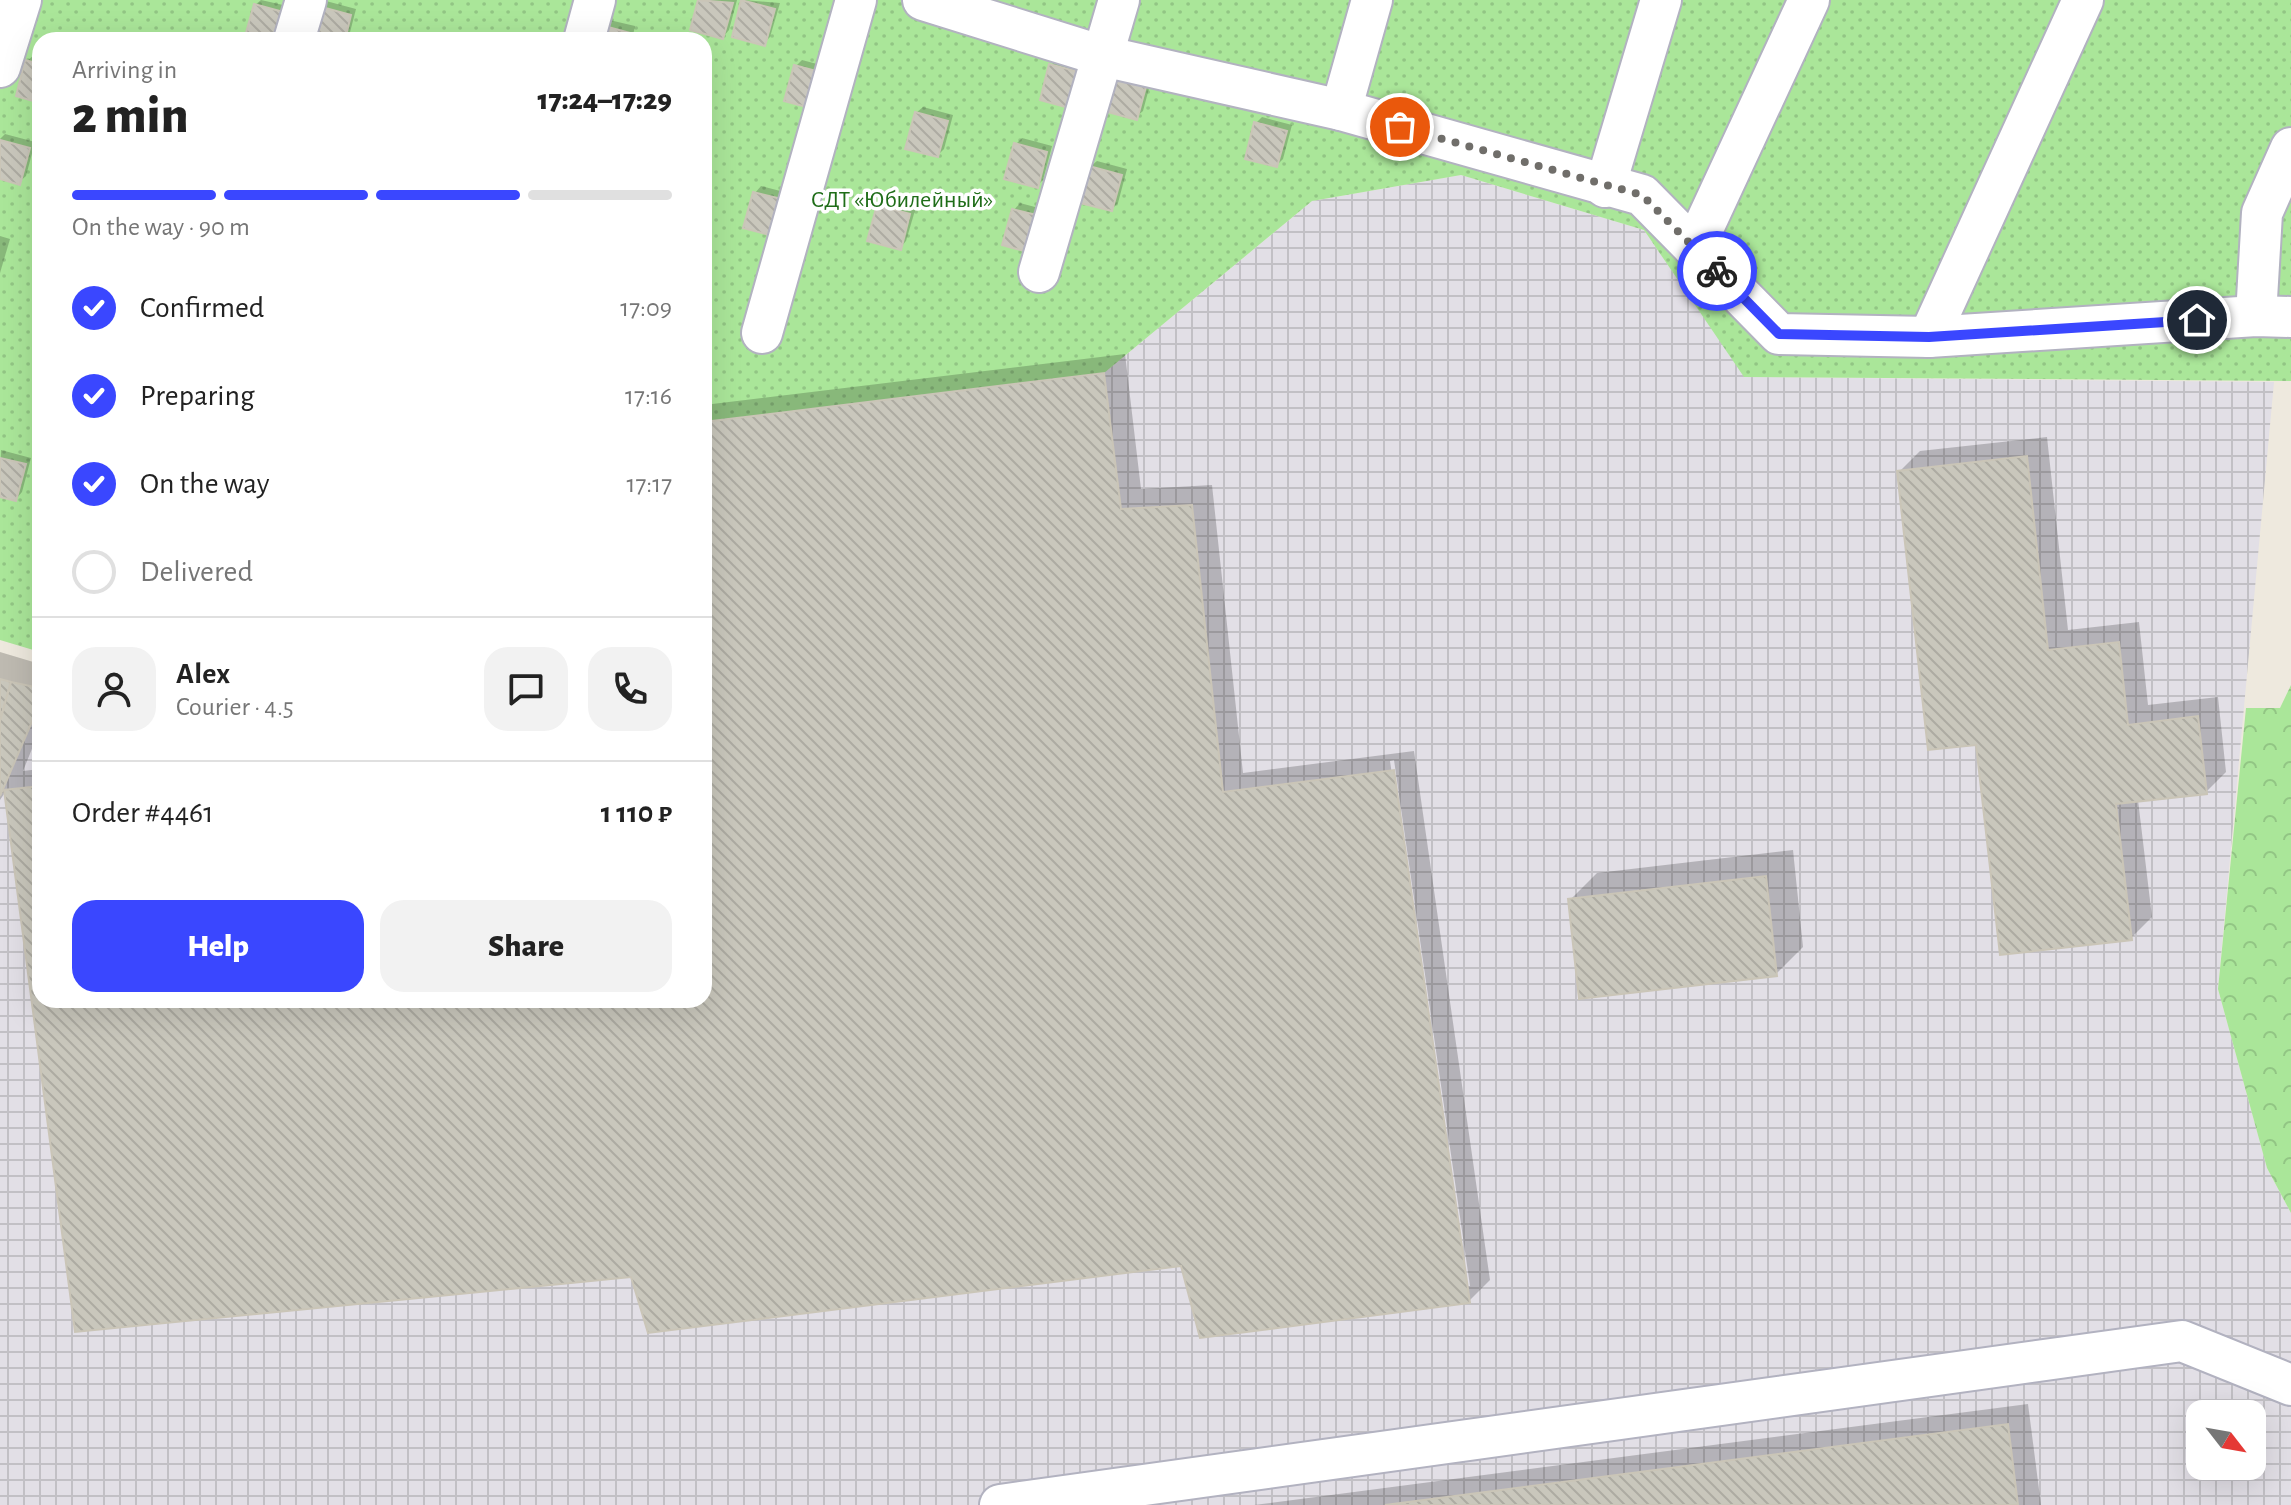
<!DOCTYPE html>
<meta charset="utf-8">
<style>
body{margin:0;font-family:"Alegreya Sans",sans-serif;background:#f2f2f2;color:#222;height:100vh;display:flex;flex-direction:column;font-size:30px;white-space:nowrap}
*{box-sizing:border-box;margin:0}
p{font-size:26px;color:#767676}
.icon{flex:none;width:44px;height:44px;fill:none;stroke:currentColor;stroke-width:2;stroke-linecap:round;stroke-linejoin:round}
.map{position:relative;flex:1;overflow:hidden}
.side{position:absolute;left:32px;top:32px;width:680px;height:976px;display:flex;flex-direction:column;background:#fff;border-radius:24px;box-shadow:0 8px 32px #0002}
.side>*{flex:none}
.needle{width:52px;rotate:121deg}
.buttons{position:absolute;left:2186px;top:1400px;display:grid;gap:16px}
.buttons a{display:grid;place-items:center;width:80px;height:80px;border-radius:16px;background:#fff;box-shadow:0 8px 32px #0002;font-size:40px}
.pin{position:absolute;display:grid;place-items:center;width:68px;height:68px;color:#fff;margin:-34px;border:4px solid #fff;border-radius:50%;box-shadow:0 2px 8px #0007}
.courier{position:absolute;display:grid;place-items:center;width:80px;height:80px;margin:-40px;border:6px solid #3a47ff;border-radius:50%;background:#fff;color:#222;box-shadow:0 2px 10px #0007}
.headline em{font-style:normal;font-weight:800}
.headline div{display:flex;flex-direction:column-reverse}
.headline{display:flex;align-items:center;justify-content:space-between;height:136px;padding:0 40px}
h1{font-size:52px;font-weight:800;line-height:60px}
.bar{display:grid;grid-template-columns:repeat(4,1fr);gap:12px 8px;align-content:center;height:96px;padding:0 40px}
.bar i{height:10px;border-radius:6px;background:#e0e0e0}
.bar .active{background:#3a47ff}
.bar p{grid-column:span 4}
.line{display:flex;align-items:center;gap:20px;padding:0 40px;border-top:2px solid #e0e0e0}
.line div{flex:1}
.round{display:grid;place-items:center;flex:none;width:84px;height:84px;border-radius:24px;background:#f2f2f2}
ol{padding:0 40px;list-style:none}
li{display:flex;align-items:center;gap:24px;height:88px}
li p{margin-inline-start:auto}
li .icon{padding:8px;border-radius:50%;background:#3a47ff;color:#fff;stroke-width:4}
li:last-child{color:#767676}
li i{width:44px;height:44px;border:4px solid #e0e0e0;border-radius:50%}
.button{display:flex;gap:16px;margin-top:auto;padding:16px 40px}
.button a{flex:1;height:92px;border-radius:24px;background:#3a47ff;color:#fff;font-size:32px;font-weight:800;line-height:92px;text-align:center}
.button a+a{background:#f2f2f2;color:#222}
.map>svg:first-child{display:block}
.industrial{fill:url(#industrial-grid);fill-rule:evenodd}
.grass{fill:url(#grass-dots)}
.forest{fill:url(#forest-crowns)}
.shadow{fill:#0003;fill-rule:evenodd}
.building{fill:url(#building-back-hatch);stroke:#cac5b7;stroke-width:2}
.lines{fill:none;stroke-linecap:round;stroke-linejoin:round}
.minor-casing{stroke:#b2b2c0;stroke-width:44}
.minor{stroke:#fff;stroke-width:40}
.done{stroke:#706e6a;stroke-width:8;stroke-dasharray:0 14.4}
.route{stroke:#3a47ff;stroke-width:10}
.labels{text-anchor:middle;stroke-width:7;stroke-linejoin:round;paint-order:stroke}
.park-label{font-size:24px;fill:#1f6d18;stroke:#fff}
</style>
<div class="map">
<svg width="2291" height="1505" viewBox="0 0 2291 1505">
<defs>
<pattern id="industrial-grid" width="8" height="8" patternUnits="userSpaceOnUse" patternTransform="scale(2)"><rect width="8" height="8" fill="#e2dfe6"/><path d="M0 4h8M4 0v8" fill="none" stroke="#c2c0c5"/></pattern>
<pattern id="grass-dots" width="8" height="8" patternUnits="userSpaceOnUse" patternTransform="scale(2)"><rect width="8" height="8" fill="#aae699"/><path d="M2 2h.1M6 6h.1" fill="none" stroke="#92c584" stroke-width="1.8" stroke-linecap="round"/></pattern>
<pattern id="forest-crowns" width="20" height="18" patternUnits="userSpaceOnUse" patternTransform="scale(2)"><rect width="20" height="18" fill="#aae699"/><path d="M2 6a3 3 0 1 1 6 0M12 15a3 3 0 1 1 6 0" fill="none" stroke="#92c584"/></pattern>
<pattern id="building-back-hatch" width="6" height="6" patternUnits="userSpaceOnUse" patternTransform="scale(2)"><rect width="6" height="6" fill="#c9c7bc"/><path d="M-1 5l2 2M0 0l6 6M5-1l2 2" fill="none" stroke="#adaba2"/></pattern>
</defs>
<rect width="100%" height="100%" fill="#eee9de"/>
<path class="industrial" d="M1461,175L1644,230L1745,377L2274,382L2218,989L2267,1168L2291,1213V1505H0V796L40,703V1000H704V422L1104,373L1312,201ZM2200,1414H2252V1466H2200Z"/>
<path class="grass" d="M0,0H2291V381L1744,377L1644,230L1461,175L1312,201L1104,373L704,422V40H40V652L0,640Z"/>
<path class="forest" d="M2291,685V1213L2267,1168L2218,989L2246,708H2280Z"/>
<g class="shadow">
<path d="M261,0L292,7L249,40L255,5Z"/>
<path d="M700,0H737L729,30L723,37L692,29Z"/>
<path d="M744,0L780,3L770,37L764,43Z"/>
<path d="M326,1L356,9L348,40H311L320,7Z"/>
<path d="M605,19L635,26L632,40H595Z"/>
<path d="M34,55L40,57V101L27,61Z"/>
<path d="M1058,59L1088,67L1079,101L1051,65Z"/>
<path d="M802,60L832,68L817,108L796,66Z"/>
<path d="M1152,77L1143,111L1136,117L1107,109Z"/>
<path d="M923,107L953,115L944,149L938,155L916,113Z"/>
<path d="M1262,117L1292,125L1283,159L1277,165L1256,123Z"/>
<path d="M5,134L35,142L26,176L19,182L0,177V139Z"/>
<path d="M1022,138L1052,146L1043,180L1037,186L1016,144Z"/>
<path d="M1097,161L1127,169L1118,203L1112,209L1090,167Z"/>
<path d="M761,186L792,194L782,228L755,193Z"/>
<path d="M885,199L916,207L906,241L900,248L879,206Z"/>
<path d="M1020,203L1050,211L1041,245L1014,210Z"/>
<path d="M0,236L10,239L0,273Z"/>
<path d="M1125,354L1141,489L1212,485L1243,773L1414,751L1490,1280L1469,1301L1183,1264L632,1275L77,1330L6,791L0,800V652L40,664V729L23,771L40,769V1000H704V405ZM1394,760L1470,1286H1466L1390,761Z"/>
<path d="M2047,437L2068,630L2139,622L2148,705L2218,697L2226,772L2206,792L2138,800L2152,917L2131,938L1978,743L1899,472L1920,451Z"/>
<path d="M1,450L31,458L22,492L16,499L0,494Z"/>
<path d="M1793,850L1803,947L1776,974L1570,900L1597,873Z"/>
<path d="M2028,1404L2041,1505H1254Z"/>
</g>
<g class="building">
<path d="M698,0L733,3L723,39L690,30Z"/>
<path d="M741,0L775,9L765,46L732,37Z"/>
<path d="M254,4L287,13L280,40H244Z"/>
<path d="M318,6L351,15L345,40H309Z"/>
<path d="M597,24L630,33L628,40H593Z"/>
<path d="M25,60L40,64V103L16,96Z"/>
<path d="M1049,64L1083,73L1073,109L1040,100Z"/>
<path d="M794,65L827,74L818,110L784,101Z"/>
<path d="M1113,75L1147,83L1137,120L1104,111Z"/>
<path d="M915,112L948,121L938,157L905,149Z"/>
<path d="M1254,122L1287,131L1277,167L1245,159Z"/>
<path d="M0,140L30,148L20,185L0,179Z"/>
<path d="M1014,143L1047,152L1038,188L1004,179Z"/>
<path d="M1089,166L1122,175L1112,211L1080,203Z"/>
<path d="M753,192L786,200L777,237L743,228Z"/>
<path d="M877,205L910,214L901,250L867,241Z"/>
<path d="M1012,209L1045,217L1035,254L1002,245Z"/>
<path d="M1104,373L1121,509L1192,505L1223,792L1394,770L1470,1303L1200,1338L1181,1266L648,1333L631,1277L75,1332L4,790L40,786V1000H704V422Z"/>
<path d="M2027,456L2048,650L2119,642L2128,725L2198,716L2207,794L2116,804L2132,940L2000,955L1976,745L1928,750L1897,471Z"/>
<path d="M0,458L26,464L16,501L0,497Z"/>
<path d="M0,679L11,682L0,721Z"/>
<path d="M11,682L40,688V703L0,796V721Z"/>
<path d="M1766,876L1777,976L1579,999L1568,899Z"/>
<path d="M2008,1424L2018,1505H1385Z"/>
</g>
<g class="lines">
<g class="minor-casing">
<g id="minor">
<path d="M923,0L1103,56L1341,110L1642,195L1779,334L1929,337L2256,316L2291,317"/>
<path d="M294,40L306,0"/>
<path d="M584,40L595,0"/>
<path d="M0,67L21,0"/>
<path d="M1341,110L1372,0"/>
<path d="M1605,187L1661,0"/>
<path d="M1694,248L1809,0"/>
<path d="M1039,272L1119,0"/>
<path d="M2256,316L2262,213L2291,148"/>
<path d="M762,333L856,0"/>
<path d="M1929,337L2083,0"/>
<path d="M1000,1505L2182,1341L2291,1385"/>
</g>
</g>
<use href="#minor" class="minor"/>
</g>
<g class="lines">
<path class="done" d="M1400,127L1642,195L1717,271"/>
<path class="route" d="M1717,271L1779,334L1929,337L2197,320"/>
</g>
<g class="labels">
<g class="park-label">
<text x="902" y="207">СДТ «Юбилейный»</text>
</g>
</g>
</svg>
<div class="buttons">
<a><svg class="needle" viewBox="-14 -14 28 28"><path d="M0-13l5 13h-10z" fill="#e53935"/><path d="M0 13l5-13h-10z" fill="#767676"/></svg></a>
</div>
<div class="pin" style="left:1400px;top:127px;background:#ea580c"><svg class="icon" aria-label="bag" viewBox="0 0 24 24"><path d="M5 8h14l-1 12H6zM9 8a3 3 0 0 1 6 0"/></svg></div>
<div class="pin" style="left:2197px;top:320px;background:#1f2937"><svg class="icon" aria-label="home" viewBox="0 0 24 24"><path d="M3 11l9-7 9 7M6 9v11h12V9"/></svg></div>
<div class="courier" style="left:1717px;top:271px"><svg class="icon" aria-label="bike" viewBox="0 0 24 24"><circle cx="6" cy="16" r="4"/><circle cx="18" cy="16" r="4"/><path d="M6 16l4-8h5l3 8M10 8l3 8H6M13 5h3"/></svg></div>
<section class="side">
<div class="headline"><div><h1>2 min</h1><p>Arriving in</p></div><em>17:24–17:29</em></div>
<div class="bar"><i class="active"></i><i class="active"></i><i class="active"></i><i></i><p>On the way · 90 m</p></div>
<ol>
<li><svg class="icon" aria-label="check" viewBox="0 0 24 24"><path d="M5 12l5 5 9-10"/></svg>Confirmed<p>17:09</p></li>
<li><svg class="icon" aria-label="check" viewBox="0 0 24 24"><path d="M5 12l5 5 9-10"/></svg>Preparing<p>17:16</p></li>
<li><svg class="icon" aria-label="check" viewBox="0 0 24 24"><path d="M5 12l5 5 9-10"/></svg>On the way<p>17:17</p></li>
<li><i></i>Delivered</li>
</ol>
<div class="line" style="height:144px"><a class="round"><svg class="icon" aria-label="person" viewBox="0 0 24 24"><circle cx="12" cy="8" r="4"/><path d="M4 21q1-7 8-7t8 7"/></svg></a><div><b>Alex</b><p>Courier · 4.5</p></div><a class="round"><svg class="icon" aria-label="chat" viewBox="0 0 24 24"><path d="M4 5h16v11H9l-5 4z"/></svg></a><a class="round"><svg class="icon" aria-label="phone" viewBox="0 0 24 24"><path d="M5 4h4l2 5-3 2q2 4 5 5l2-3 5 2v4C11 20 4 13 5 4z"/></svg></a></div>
<div class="line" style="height:104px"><div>Order #4461</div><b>1 110 ₽</b></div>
<div class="button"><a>Help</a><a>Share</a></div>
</section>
</div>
